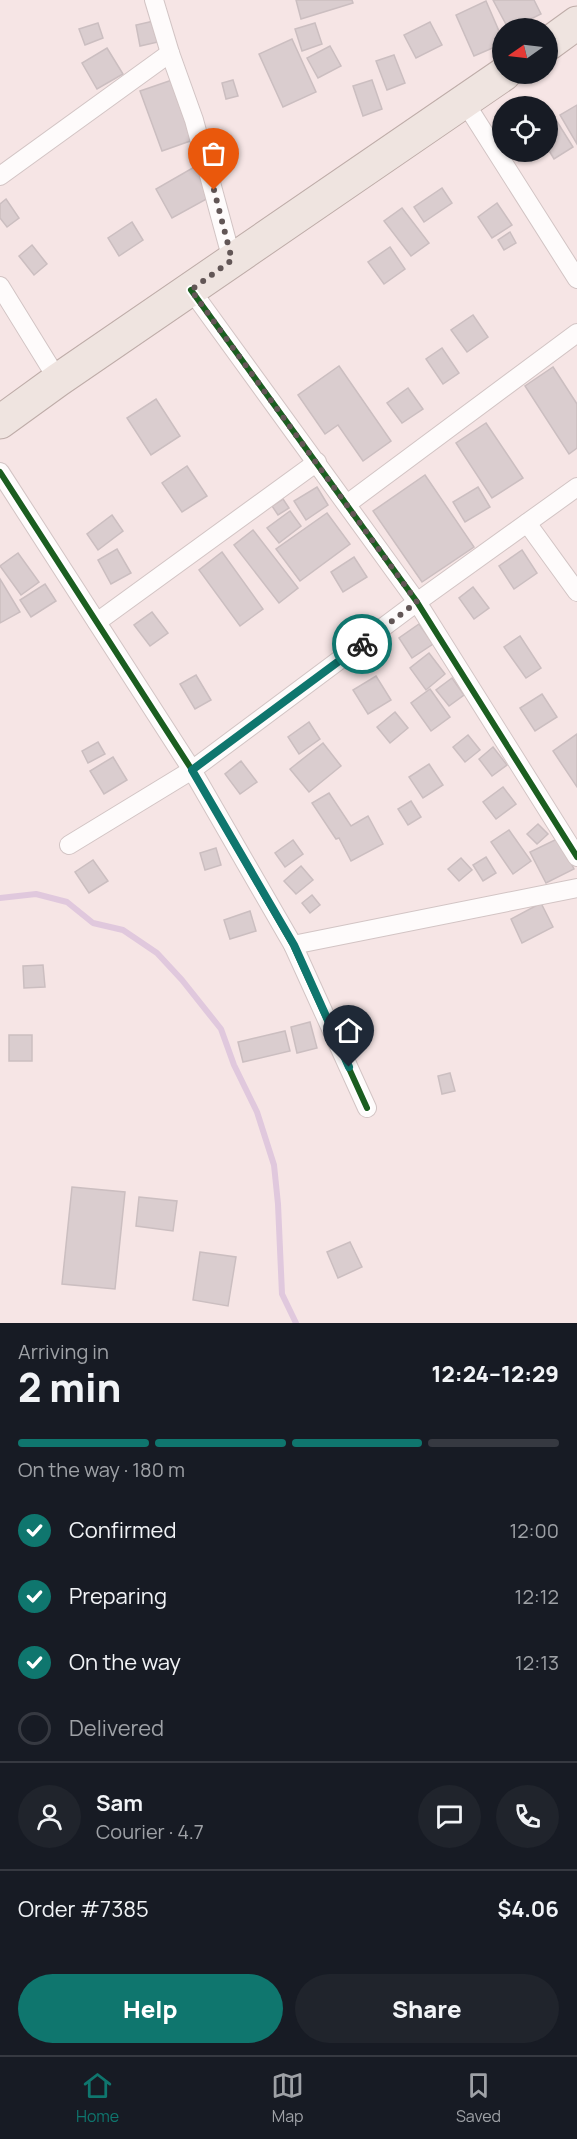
<!DOCTYPE html>
<meta charset="utf-8">
<style>
body{margin:0;font-family:Manrope,sans-serif;background:#20242c;color:#f1f3f6;height:100vh;display:flex;flex-direction:column;font-size:22px;white-space:nowrap}
*{box-sizing:border-box;margin:0}
p{font-size:20px;color:#9ea1a6}
.icon{flex:none;width:33px;height:33px;fill:none;stroke:currentColor;stroke-width:2;stroke-linecap:round;stroke-linejoin:round}
.map{position:relative;height:1323px;overflow:hidden}
.panel{display:flex;flex-direction:column;background:#171b24;flex:1}
.panel>*{flex:none}
.needle{width:39px;rotate:256deg}
.buttons{position:absolute;left:492px;top:18px;display:grid;gap:12px}
.buttons a{display:grid;place-items:center;width:66px;height:66px;border-radius:50%;background:#171b24;box-shadow:0 2px 4px #0004;font-size:30px}
.pin{position:absolute;display:grid;place-items:center;width:51px;height:51px;color:#fff;margin:-62px -26px;border-radius:50% 50% 50% 0;rotate:-45deg;box-shadow:0 0 6px #0007}
.pin .icon{rotate:45deg}
.courier{position:absolute;display:grid;place-items:center;width:60px;height:60px;margin:-30px;border:4px solid #0f766e;border-radius:50%;background:#fff;color:#222;box-shadow:0 2px 8px #0007}
.headline em{font-style:normal;font-weight:800}
.headline div{display:flex;flex-direction:column-reverse}
.headline{display:flex;align-items:center;justify-content:space-between;height:102px;padding:0 18px}
h1{font-size:39px;font-weight:800;line-height:45px}
.bar{display:grid;grid-template-columns:repeat(4,1fr);gap:9px 6px;align-content:center;height:72px;padding:0 18px}
.bar i{height:8px;border-radius:4px;background:#363941}
.bar .on{background:#0f766e}
.bar p{grid-column:span 4}
.line{display:flex;align-items:center;gap:15px;padding:0 18px;border-top:2px solid #363941}
.line div{flex:1}
.round{display:grid;place-items:center;flex:none;width:63px;height:63px;border-radius:32px;background:#20242c}
ol{padding:0 18px;list-style:none}
li{display:flex;align-items:center;gap:18px;height:66px}
li p{margin-inline-start:auto}
li .icon{padding:6px;border-radius:50%;background:#0f766e;color:#fff;stroke-width:4}
li:last-child{color:#9ea1a6}
li i{width:33px;height:33px;border:3px solid #363941;border-radius:50%}
.cta{display:flex;gap:12px;margin-top:auto;padding:12px 18px}
.cta a{flex:1;height:69px;border-radius:36px;background:#0f766e;color:#fff;font-size:24px;font-weight:800;line-height:69px;text-align:center}
.cta a+a{background:#20242c;color:#f1f3f6}
.tab-bar{display:flex;justify-content:space-around;align-items:center;height:84px;border-top:2px solid #363941;background:#171b24;font-size:16px;color:#9ea1a6}
.tab-bar a{display:grid;justify-items:center;gap:3px}
.tab-bar .on{color:#0f766e}
.map>svg:first-child{display:block}
.lines{fill:none;stroke-linecap:round;stroke-linejoin:round}
.stream{stroke:#e0c8dd;stroke-width:6}
.building{fill:#dacdcf;stroke:#cbbec0;stroke-width:1.5}
.street-casing{stroke:#d2c4c4;stroke-width:20}
.highway-casing{stroke:#beaca8;stroke-width:35}
.street{stroke:#fefbfb;stroke-width:18}
.highway{stroke:#efe4e0;stroke-width:33}
.cycleway-casing{stroke:#fff;stroke-width:10}
.cycleway{stroke:#1b5e20;stroke-width:6}
.done{stroke:#625656;stroke-width:6;stroke-dasharray:0 10.8}
.route{stroke:#0f766e;stroke-width:8}
</style>
<div class="map">
<svg width="577" height="1323" viewBox="0 0 577 1323">
<rect width="100%" height="100%" fill="#f6e5e5"/>
<g class="lines">
<path class="stream" d="M0,898L36,894L67,902L93,923L123,930L157,953L182,980L221,1029L234,1065L257,1112L274,1165L278,1204L282,1294L296,1323"/>
</g>
<g class="building">
<path d="M296,0H352L353,3L301,19Z"/>
<path d="M493,0H534L541,14L513,28H508Z"/>
<path d="M486,1L502,38V44L474,56L456,15Z"/>
<path d="M154,21L158,42L140,46L136,25Z"/>
<path d="M430,22L442,45L416,58L404,35Z"/>
<path d="M98,23L103,38L85,45L79,29Z"/>
<path d="M315,23L322,44L302,51L295,29Z"/>
<path d="M292,39L316,92L283,107L259,54Z"/>
<path d="M330,46L341,66L318,78L307,58Z"/>
<path d="M107,48L123,74L97,89L82,63Z"/>
<path d="M394,55L405,83L387,90L376,61Z"/>
<path d="M175,79L196,139L162,151L140,91Z"/>
<path d="M233,80L238,96L226,99L222,83Z"/>
<path d="M372,80L382,109L363,116L353,86Z"/>
<path d="M577,105V144L560,115Z"/>
<path d="M551,112L573,147L554,159L548,149V114Z"/>
<path d="M196,166L212,196L172,218L156,189Z"/>
<path d="M442,188L452,203L424,222L414,207Z"/>
<path d="M6,199L19,218L7,227L0,218V204Z"/>
<path d="M497,203L512,225L492,238L478,217Z"/>
<path d="M402,208L429,243L411,256L384,221Z"/>
<path d="M132,222L143,240L119,256L108,238Z"/>
<path d="M510,232L516,243L504,250L498,240Z"/>
<path d="M32,245L47,264L34,275L19,256Z"/>
<path d="M390,247L405,269L384,284L368,262Z"/>
<path d="M473,315L488,337L467,352L451,330Z"/>
<path d="M442,348L459,373L443,384L426,359Z"/>
<path d="M339,366L391,441L363,461L338,425L325,434L298,395Z"/>
<path d="M553,367L577,404V448L569,454L525,386Z"/>
<path d="M408,388L423,409L402,423L387,403Z"/>
<path d="M156,399L180,436L151,455L127,418Z"/>
<path d="M486,423L523,478L492,498L456,443Z"/>
<path d="M187,466L207,496L182,512L162,483Z"/>
<path d="M425,475L474,547L422,582L373,511Z"/>
<path d="M317,487L328,505L306,520L294,501Z"/>
<path d="M478,487L490,507L465,522L453,502Z"/>
<path d="M283,499L289,508L278,515L272,506Z"/>
<path d="M290,511L301,526L279,543L267,528Z"/>
<path d="M327,513L350,544L300,581L276,549Z"/>
<path d="M112,515L123,531L98,550L87,534Z"/>
<path d="M253,530L298,588L279,603L234,545Z"/>
<path d="M117,549L131,573L111,584L98,560Z"/>
<path d="M522,550L537,573L514,589L499,566Z"/>
<path d="M222,552L263,609L240,626L199,570Z"/>
<path d="M18,553L39,582L21,595L0,566Z"/>
<path d="M354,557L367,577L343,592L331,572Z"/>
<path d="M0,579L20,612L0,623Z"/>
<path d="M45,584L56,601L31,617L20,600Z"/>
<path d="M473,587L489,608L474,619L459,598Z"/>
<path d="M152,612L168,633L150,646L134,625Z"/>
<path d="M419,624L433,644L412,658L399,638Z"/>
<path d="M520,636L541,668L526,678L504,647Z"/>
<path d="M429,653L445,674L426,690L410,668Z"/>
<path d="M196,675L211,700L195,709L180,684Z"/>
<path d="M376,676L391,700L368,714L353,690Z"/>
<path d="M452,678L464,695L449,706L436,690Z"/>
<path d="M430,689L450,717L431,731L411,703Z"/>
<path d="M542,694L557,717L535,731L520,708Z"/>
<path d="M395,712L408,728L390,743L377,727Z"/>
<path d="M309,722L320,739L299,754L288,737Z"/>
<path d="M577,734V787L553,751Z"/>
<path d="M468,735L480,750L465,762L453,747Z"/>
<path d="M98,742L105,754L88,763L82,751Z"/>
<path d="M323,743L341,766L309,792L290,769Z"/>
<path d="M493,747L507,765L492,776L479,759Z"/>
<path d="M113,757L127,780L104,794L90,771Z"/>
<path d="M241,761L257,782L240,794L225,774Z"/>
<path d="M429,764L443,785L423,798L409,777Z"/>
<path d="M503,787L516,804L496,819L483,802Z"/>
<path d="M329,793L351,826L368,816L383,844L351,861L339,838L336,839L312,803Z"/>
<path d="M411,801L421,817L408,825L398,809Z"/>
<path d="M538,824L548,834L537,844L527,834Z"/>
<path d="M509,830L531,861L513,874L491,842Z"/>
<path d="M559,838L574,869L546,883L530,852Z"/>
<path d="M293,840L303,854L285,867L275,853Z"/>
<path d="M216,848L221,865L205,870L200,853Z"/>
<path d="M486,857L496,873L483,881L473,865Z"/>
<path d="M461,858L472,870L459,881L448,869Z"/>
<path d="M93,860L108,881L89,893L75,872Z"/>
<path d="M301,866L313,880L296,894L284,881Z"/>
<path d="M312,895L320,905L310,913L302,903Z"/>
<path d="M541,903L553,927L522,943L511,919Z"/>
<path d="M250,911L256,931L230,939L224,920Z"/>
<path d="M43,965L45,987L24,988L23,966Z"/>
<path d="M310,1022L317,1048L297,1053L291,1027Z"/>
<path d="M285,1031L290,1051L243,1062L238,1042Z"/>
<rect x="9" y="1035" width="23" height="26"/>
<path d="M450,1073L455,1091L442,1094L438,1076Z"/>
<path d="M72,1187L125,1192L115,1289L62,1284Z"/>
<path d="M139,1197L177,1201L173,1231L136,1226Z"/>
<path d="M350,1242L362,1267L338,1278L327,1252Z"/>
<path d="M200,1252L236,1257L228,1306L193,1300Z"/>
</g>
<g class="lines">
<g class="street-casing">
<g id="street">
<path d="M154,0L170,53L194,120L232,260"/>
<path d="M464,101L577,279"/>
<path d="M0,176L170,53"/>
<path d="M0,286L58,380"/>
<path d="M191,290L417,602L577,857"/>
<path d="M0,472L192,770L293,945L367,1108"/>
<path d="M347,504L577,333"/>
<path d="M527,523L577,592"/>
<path d="M97,622L317,462"/>
<path d="M69,845L192,770L417,602L577,487"/>
<path d="M293,945L577,888"/>
</g>
</g>
<g class="highway-casing">
<g id="highway">
<path d="M548,44L577,23"/>
<path d="M0,422L58,380L504,74"/>
</g>
</g>
<use href="#street" class="street"/>
<use href="#highway" class="highway"/>
<g class="cycleway-casing">
<g id="cycleway">
<path d="M191,290L417,602L577,857"/>
<path d="M0,472L192,770L293,945L367,1108"/>
</g>
</g>
<use href="#cycleway" class="cycleway"/>
</g>
<g class="lines">
<path class="done" d="M214,190L232,260L191,290L417,602L362,644"/>
<path class="route" d="M349,1067L294,945L192,770L362,644"/>
</g>
</svg>
<div class="buttons">
<a><svg class="needle" viewBox="-14 -14 28 28"><path d="M0-13l5 13h-10z" fill="#e53935"/><path d="M0 13l5-13h-10z" fill="#9ea1a6"/></svg></a>
<a><svg class="icon" aria-label="locate" viewBox="0 0 24 24"><circle cx="12" cy="12" r="6"/><path d="M12 2v4M12 18v4M2 12h4M18 12h4"/></svg></a>
</div>
<div class="pin" style="left:214px;top:190px;background:#ea580c"><svg class="icon" aria-label="bag" viewBox="0 0 24 24"><path d="M5 8h14l-1 12H6zM9 8a3 3 0 0 1 6 0"/></svg></div>
<div class="pin" style="left:349px;top:1067px;background:#1f2937"><svg class="icon" aria-label="home" viewBox="0 0 24 24"><path d="M3 11l9-7 9 7M6 9v11h12V9"/></svg></div>
<div class="courier" style="left:362px;top:644px"><svg class="icon" aria-label="bike" viewBox="0 0 24 24"><circle cx="6" cy="16" r="4"/><circle cx="18" cy="16" r="4"/><path d="M6 16l4-8h5l3 8M10 8l3 8H6M13 5h3"/></svg></div>
</div>
<section class="panel">
<div class="headline"><div><h1>2 min</h1><p>Arriving in</p></div><em>12:24–12:29</em></div>
<div class="bar"><i class="on"></i><i class="on"></i><i class="on"></i><i></i><p>On the way · 180 m</p></div>
<ol>
<li><svg class="icon" aria-label="check" viewBox="0 0 24 24"><path d="M5 12l5 5 9-10"/></svg>Confirmed<p>12:00</p></li>
<li><svg class="icon" aria-label="check" viewBox="0 0 24 24"><path d="M5 12l5 5 9-10"/></svg>Preparing<p>12:12</p></li>
<li><svg class="icon" aria-label="check" viewBox="0 0 24 24"><path d="M5 12l5 5 9-10"/></svg>On the way<p>12:13</p></li>
<li><i></i>Delivered</li>
</ol>
<div class="line" style="height:108px"><a class="round"><svg class="icon" aria-label="person" viewBox="0 0 24 24"><circle cx="12" cy="8" r="4"/><path d="M4 21q1-7 8-7t8 7"/></svg></a><div><b>Sam</b><p>Courier · 4.7</p></div><a class="round"><svg class="icon" aria-label="chat" viewBox="0 0 24 24"><path d="M4 5h16v11H9l-5 4z"/></svg></a><a class="round"><svg class="icon" aria-label="phone" viewBox="0 0 24 24"><path d="M5 4h4l2 5-3 2q2 4 5 5l2-3 5 2v4C11 20 4 13 5 4z"/></svg></a></div>
<div class="line" style="height:78px"><div>Order #7385</div><b>$4.06</b></div>
<div class="cta"><a>Help</a><a>Share</a></div>
</section>
<nav class="tab-bar">
<a class="on"><svg class="icon" aria-label="home" viewBox="0 0 24 24"><path d="M3 11l9-7 9 7M6 9v11h12V9"/></svg>Home</a>
<a><svg class="icon" aria-label="map" viewBox="0 0 24 24"><path d="M3 6l6-2 6 2 6-2v14l-6 2-6-2-6 2zM9 4v14M15 6v14"/></svg>Map</a>
<a><svg class="icon" aria-label="saved" viewBox="0 0 24 24"><path d="M7 4h10v16l-5-4-5 4z"/></svg>Saved</a>
</nav>
